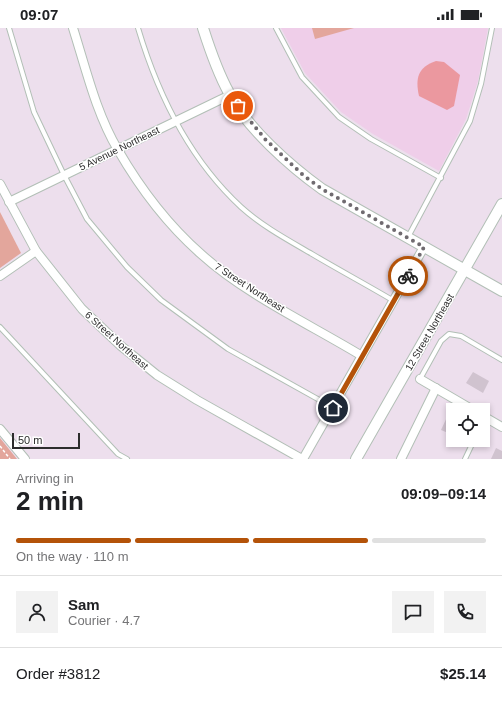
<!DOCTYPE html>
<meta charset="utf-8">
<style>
body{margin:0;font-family:Helvetica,sans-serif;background:#f2f2f2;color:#202124;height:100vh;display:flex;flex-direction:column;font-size:15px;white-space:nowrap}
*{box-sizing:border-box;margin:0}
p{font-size:13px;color:#757577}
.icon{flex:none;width:22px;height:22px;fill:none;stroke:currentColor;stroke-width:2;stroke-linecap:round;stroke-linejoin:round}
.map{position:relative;height:431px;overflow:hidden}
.drawer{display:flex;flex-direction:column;background:#fff;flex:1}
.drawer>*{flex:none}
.fabs{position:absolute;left:446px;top:375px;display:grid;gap:8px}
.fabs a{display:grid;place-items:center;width:44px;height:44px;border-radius:0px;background:#fff;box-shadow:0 2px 6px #0003;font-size:20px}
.scale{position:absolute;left:12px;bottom:10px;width:68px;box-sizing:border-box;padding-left:4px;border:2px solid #2c2c2c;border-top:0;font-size:11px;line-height:14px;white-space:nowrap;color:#2c2c2c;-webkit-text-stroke:3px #fff;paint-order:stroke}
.pin{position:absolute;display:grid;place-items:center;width:34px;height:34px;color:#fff;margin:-17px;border:2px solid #fff;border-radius:50%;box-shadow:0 1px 4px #0007}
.courier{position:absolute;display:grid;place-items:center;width:40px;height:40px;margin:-20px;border:3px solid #b45309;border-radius:50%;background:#fff;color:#222;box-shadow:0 1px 5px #0007}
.summary em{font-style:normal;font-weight:600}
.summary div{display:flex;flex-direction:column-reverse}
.summary{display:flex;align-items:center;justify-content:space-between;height:68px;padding:0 16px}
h1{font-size:26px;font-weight:600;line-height:30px}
.bar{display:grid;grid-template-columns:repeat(4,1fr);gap:6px 4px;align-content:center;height:48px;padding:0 16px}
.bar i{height:5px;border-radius:3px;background:#e0e0e0}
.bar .selected{background:#b45309}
.bar p{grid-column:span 4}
.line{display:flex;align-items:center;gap:10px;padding:0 16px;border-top:1px solid #e0e0e0}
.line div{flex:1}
.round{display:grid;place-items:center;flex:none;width:42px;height:42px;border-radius:0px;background:#f2f2f2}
.status{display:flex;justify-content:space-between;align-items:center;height:28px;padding:0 20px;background:#fff;direction:ltr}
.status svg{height:11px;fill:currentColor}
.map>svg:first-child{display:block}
.education{fill:#efcee9}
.green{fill:#e3a69c}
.pitch{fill:#eb989f}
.building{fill:#d0c3cf}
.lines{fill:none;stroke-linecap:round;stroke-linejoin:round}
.service-casing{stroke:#b2bfb6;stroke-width:6}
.minor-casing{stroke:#b2bfb6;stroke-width:10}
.tertiary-casing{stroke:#b2bfb6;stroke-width:12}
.path{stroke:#fff;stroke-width:1.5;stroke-dasharray:3 2;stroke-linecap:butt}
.service{stroke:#fff;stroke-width:4}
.minor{stroke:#fff;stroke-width:8}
.tertiary{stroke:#fff;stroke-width:10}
.done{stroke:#706b70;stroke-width:4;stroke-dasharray:0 7.2}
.route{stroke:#b45309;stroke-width:5}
.labels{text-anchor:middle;stroke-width:3;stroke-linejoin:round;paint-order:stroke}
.street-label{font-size:10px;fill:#2c2c2c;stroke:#fff}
</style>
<div class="status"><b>09:07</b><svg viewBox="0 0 49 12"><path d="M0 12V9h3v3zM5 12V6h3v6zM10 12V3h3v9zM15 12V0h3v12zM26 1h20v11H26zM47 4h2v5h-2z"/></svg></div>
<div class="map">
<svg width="502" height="431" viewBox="0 0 502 431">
<rect width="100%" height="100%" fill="#eddfed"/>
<path class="education" d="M281,0H488L478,53L466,91L439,143L373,106L341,84L305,45Z"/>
<g class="green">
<path d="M312,0H354L315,11Z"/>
<path d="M0,184L21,225L0,240Z"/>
<path d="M0,410L17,431H0Z"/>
</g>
<path class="pitch" d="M436,33L444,34L460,47L454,78L447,82L419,68C415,50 418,39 436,33Z"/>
<g class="building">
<path d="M473,344L489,353L483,365L466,355Z"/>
<path d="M448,387L453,389V407L441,402Z"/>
<path d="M496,420L502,423V431H491Z"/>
</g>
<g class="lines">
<g class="service-casing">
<g id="service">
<path d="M9,0L34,84L64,147L87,191L127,239L161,272L228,321L332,379"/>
<path d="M138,0C158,67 189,131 241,179C262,198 288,212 312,226C339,242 367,257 394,273"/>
<path d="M276,0L302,49L339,89L371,111L441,150"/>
<path d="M408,209L470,93L481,56L492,0"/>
<path d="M0,299L118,426L127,431"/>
<path d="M420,351L441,313L449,306L461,308L502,332"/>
<path d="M465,431L474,412"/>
</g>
</g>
<g class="minor-casing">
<g id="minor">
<path d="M73,0C86,41 96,85 118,122C140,160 168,197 201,226C245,266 311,297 362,328"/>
<path d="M0,156L36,223L82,281L121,318L157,347L197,372L302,431"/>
<path d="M9,174L230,67"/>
<path d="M0,248L36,223"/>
<path d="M420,351L473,382"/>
<path d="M483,388L502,399"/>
<path d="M0,401L25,431"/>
<path d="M303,431L424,219"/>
<path d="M401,431L436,360"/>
</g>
</g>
<g class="tertiary-casing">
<g id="tertiary">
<path d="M203,0C210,22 218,45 229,65C247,100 290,138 322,161L502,263"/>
<path d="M356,431L502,176"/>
</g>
</g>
<path class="path" d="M0,418L10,431"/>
<use href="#service" class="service"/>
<use href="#minor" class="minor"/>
<use href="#tertiary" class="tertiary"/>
</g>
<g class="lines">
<path class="done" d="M238,78L265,111L304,148L322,161L424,219L408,248"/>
<path class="route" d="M333,380L408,248"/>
</g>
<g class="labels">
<g class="street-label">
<text transform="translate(119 120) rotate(-26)" y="4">5 Avenue Northeast</text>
<text transform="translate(250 259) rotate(33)" y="4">7 Street Northeast</text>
<text transform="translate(429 304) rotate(-60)" y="4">12 Street Northeast</text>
<text transform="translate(117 312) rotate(42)" y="4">6 Street Northeast</text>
</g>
</g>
</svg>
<div class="fabs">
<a><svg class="icon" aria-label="locate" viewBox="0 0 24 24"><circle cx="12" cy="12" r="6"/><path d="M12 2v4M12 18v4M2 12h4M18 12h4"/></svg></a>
</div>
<div class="scale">50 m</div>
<div class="pin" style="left:238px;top:78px;background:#ea580c"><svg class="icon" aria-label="bag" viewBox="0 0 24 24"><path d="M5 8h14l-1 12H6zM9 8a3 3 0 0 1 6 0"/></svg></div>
<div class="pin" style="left:333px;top:380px;background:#1f2937"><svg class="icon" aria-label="home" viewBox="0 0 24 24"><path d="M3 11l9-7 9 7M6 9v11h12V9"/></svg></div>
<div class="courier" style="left:408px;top:248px"><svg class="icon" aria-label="bike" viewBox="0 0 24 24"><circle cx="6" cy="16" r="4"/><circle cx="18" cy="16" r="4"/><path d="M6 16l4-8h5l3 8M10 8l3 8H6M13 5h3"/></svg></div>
</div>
<section class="drawer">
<div class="summary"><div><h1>2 min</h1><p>Arriving in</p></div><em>09:09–09:14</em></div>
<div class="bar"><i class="selected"></i><i class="selected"></i><i class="selected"></i><i></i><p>On the way · 110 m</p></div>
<div class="line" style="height:72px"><a class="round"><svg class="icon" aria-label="person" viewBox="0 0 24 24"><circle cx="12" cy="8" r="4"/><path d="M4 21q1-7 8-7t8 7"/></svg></a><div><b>Sam</b><p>Courier · 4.7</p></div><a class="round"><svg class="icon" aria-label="chat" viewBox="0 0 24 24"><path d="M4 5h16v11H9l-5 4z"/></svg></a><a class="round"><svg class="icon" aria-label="phone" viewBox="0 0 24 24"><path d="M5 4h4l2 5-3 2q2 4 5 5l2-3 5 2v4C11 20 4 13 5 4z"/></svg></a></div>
<div class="line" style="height:52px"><div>Order #3812</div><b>$25.14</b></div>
</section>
